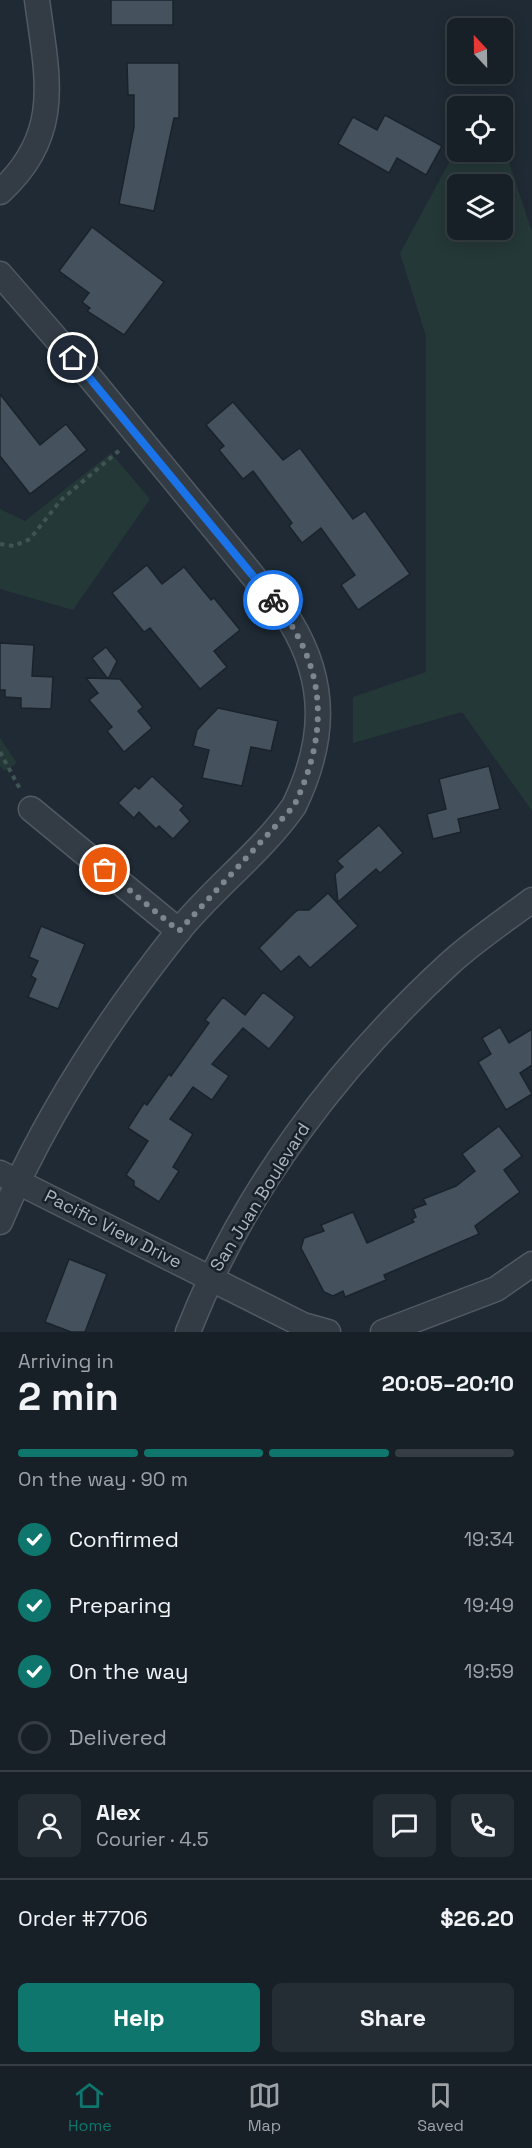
<!DOCTYPE html>
<meta charset="utf-8">
<style>
body{margin:0;font-family:"Space Grotesk",sans-serif;background:#242d33;color:#f1f3f6;height:100vh;display:flex;flex-direction:column;font-size:22px;white-space:nowrap}
*{box-sizing:border-box;margin:0}
p{font-size:20px;color:#9ea3a7}
.icon{flex:none;width:33px;height:33px;fill:none;stroke:currentColor;stroke-width:2;stroke-linecap:round;stroke-linejoin:round}
.map{position:relative;height:1332px;overflow:hidden}
.details{display:flex;flex-direction:column;background:#172027;flex:1}
.details>*{flex:none}
.needle{width:39px;rotate:338deg}
.tools{position:absolute;left:447px;top:18px;display:grid;gap:12px}
.tools a{display:grid;place-items:center;width:66px;height:66px;border-radius:9px;background:#172027;box-shadow:0 3px 15px #0003,0 0 0 2px #363e44;font-size:30px}
.pin{position:absolute;display:grid;place-items:center;width:51px;height:51px;color:#fff;margin:-26px;border:3px solid #fff;border-radius:50%;box-shadow:0 2px 6px #0007}
.courier{position:absolute;display:grid;place-items:center;width:60px;height:60px;margin:-30px;border:4px solid #1a73e8;border-radius:50%;background:#fff;color:#222;box-shadow:0 2px 8px #0007}
.overview em{font-style:normal;font-weight:600}
.overview div{display:flex;flex-direction:column-reverse}
.overview{display:flex;align-items:center;justify-content:space-between;height:102px;padding:0 18px}
h1{font-size:39px;font-weight:600;line-height:45px}
.bar{display:grid;grid-template-columns:repeat(4,1fr);gap:9px 6px;align-content:center;height:72px;padding:0 18px}
.bar i{height:8px;border-radius:4px;background:#363e44}
.bar .on{background:#0f766e}
.bar p{grid-column:span 4}
.line{display:flex;align-items:center;gap:15px;padding:0 18px;border-top:2px solid #363e44}
.line div{flex:1}
.round{display:grid;place-items:center;flex:none;width:63px;height:63px;border-radius:9px;background:#242d33}
ol{padding:0 18px;list-style:none}
li{display:flex;align-items:center;gap:18px;height:66px}
li p{margin-inline-start:auto}
li .icon{padding:6px;border-radius:50%;background:#0f766e;color:#fff;stroke-width:4}
li:last-child{color:#9ea3a7}
li i{width:33px;height:33px;border:3px solid #363e44;border-radius:50%}
.primary-button{display:flex;gap:12px;margin-top:auto;padding:12px 18px}
.primary-button a{flex:1;height:69px;border-radius:9px;background:#0f766e;color:#fff;font-size:24px;font-weight:600;line-height:69px;text-align:center}
.primary-button a+a{background:#242d33;color:#f1f3f6}
.dock{display:flex;justify-content:space-around;align-items:center;height:84px;border-top:2px solid #363e44;background:#172027;font-size:16px;color:#9ea3a7}
.dock a{display:grid;justify-items:center;gap:3px}
.dock .on{color:#0f766e}
.map>svg:first-child{display:block}
.green{fill:#243837;fill-rule:evenodd}
.building{fill:#46515e;stroke:#1a232b;stroke-width:1.5}
.lines{fill:none;stroke-linecap:round;stroke-linejoin:round}
.minor-casing{stroke:#505a63;stroke-width:27}
.path{stroke:#415454;stroke-width:4;stroke-dasharray:4.5 4.5;stroke-linecap:butt}
.minor{stroke:#333c45;stroke-width:24}
.done{stroke:#7b8690;stroke-width:6;stroke-dasharray:0 10.8}
.route{stroke:#1a73e8;stroke-width:8}
.labels{text-anchor:middle;stroke-width:5;stroke-linejoin:round;paint-order:stroke}
.street-label{font-size:18px;fill:#acb7c2;stroke:#182129}
</style>
<div class="map">
<svg width="532" height="1332" viewBox="0 0 532 1332">
<rect width="100%" height="100%" fill="#1f2a34"/>
<g class="green">
<path d="M503,144L532,232V811L462,712L353,743V697L426,672V336L400,253L457,148L458,152H502ZM502,184V230H458V184Z"/>
<path d="M111,453L150,499L73,610L0,589V509L25,521Z"/>
<path d="M0,738L17,763L4,771L0,766Z"/>
</g>
<g class="building">
<rect x="111" y="0" width="62" height="25"/>
<path d="M127,63H179V118H174L154,211L119,204L134,127V95H128Z"/>
<path d="M385,115L442,146L426,175L397,158L389,173L338,144L353,117L377,130Z"/>
<path d="M92,227L164,282L124,335L87,311L90,308L82,302L89,293L59,271Z"/>
<path d="M0,394L40,445L66,424L87,450L30,494L0,456Z"/>
<path d="M233,402L283,460L300,448L353,519L365,511L410,574L358,610L341,585L355,575L321,528L302,543L289,526L292,523L253,471L243,479L219,450L224,446L206,425Z"/>
<path d="M147,565L162,584L184,567L211,600L214,598L240,630L214,651L227,667L200,689L150,628L144,632L112,593Z"/>
<path d="M0,643L34,645L32,676L53,677L51,709L21,708V698L5,697V690H0Z"/>
<path d="M106,647L117,661L108,679L92,658Z"/>
<path d="M86,678L120,679L143,707L138,711L152,728L124,752L107,731L112,727L89,700L98,693Z"/>
<path d="M218,708L278,721L271,751L251,747L242,786L202,778L209,750L193,746L197,730Z"/>
<path d="M489,766L500,809L458,819L461,832L433,839L427,814L446,809L439,779Z"/>
<path d="M152,776L184,806L180,810L190,821L173,839L159,826L156,829L139,812L134,818L118,803L135,786L139,789Z"/>
<path d="M379,825L403,853L380,873L376,869L338,902L335,874L343,867L337,861Z"/>
<path d="M328,893L358,926L310,968L299,956L281,972L259,948L294,913L298,910H309Z"/>
<path d="M41,926L85,944L58,1009L28,997L36,979L31,976L38,961L29,957Z"/>
<path d="M263,992L295,1017L269,1049L243,1028L212,1064L229,1076L212,1100L193,1087L170,1119L193,1134L173,1167L179,1171L159,1202L134,1186V1181L126,1175L148,1141L128,1128L144,1103L147,1105L169,1074L171,1076L209,1023L205,1020L223,997L245,1015Z"/>
<path d="M500,1027L509,1043L532,1029V1065L520,1073L532,1094L506,1110L478,1062L491,1054L482,1038Z"/>
<path d="M499,1126L522,1156L504,1170L520,1192L475,1226L479,1234L384,1275L386,1280L345,1297L343,1291L333,1296L324,1292L301,1248L304,1238L324,1231L321,1225L353,1212L367,1243L414,1222L412,1219L416,1217L413,1209L426,1204L423,1199L456,1186L475,1171L462,1154Z"/>
<path d="M69,1259L107,1274L85,1332H71L45,1322Z"/>
</g>
<g class="lines">
<g class="minor-casing">
<g id="minor">
<path d="M0,192C64,134 47,76 37,0"/>
<path d="M0,274L88,375L290,621C328,683 325,742 294,806C261,853 213,888 177,933C107,1021 44,1118 0,1222"/>
<path d="M31,809L179,931"/>
<path d="M0,1173L303,1325L328,1332"/>
<path d="M188,1332C243,1191 338,1066 449,964C474,941 504,921 532,900"/>
<path d="M383,1332L496,1289L532,1264"/>
</g>
</g>
<g class="path">
<path d="M0,544L14,546L30,539L61,500L121,449"/>
<path d="M0,752L20,789"/>
</g>
<use href="#minor" class="minor"/>
</g>
<g class="lines">
<path class="done" d="M105,870L179,931L294,806C330,731 327,665 273,600"/>
<path class="route" d="M73,358L273,600"/>
</g>
<g class="labels">
<g class="street-label">
<text transform="translate(260 1197) rotate(-58)" y="6">San Juan Boulevard</text>
<text transform="translate(113 1229) rotate(27)" y="6">Pacific View Drive</text>
</g>
</g>
</svg>
<div class="tools">
<a><svg class="needle" viewBox="-14 -14 28 28"><path d="M0-13l5 13h-10z" fill="#e53935"/><path d="M0 13l5-13h-10z" fill="#9ea3a7"/></svg></a>
<a><svg class="icon" aria-label="locate" viewBox="0 0 24 24"><circle cx="12" cy="12" r="6"/><path d="M12 2v4M12 18v4M2 12h4M18 12h4"/></svg></a>
<a><svg class="icon" aria-label="layers" viewBox="0 0 24 24"><path d="M12 4l9 5-9 5-9-5zM3 14l9 5 9-5"/></svg></a>
</div>
<div class="pin" style="left:105px;top:870px;background:#ea580c"><svg class="icon" aria-label="bag" viewBox="0 0 24 24"><path d="M5 8h14l-1 12H6zM9 8a3 3 0 0 1 6 0"/></svg></div>
<div class="pin" style="left:73px;top:358px;background:#1f2937"><svg class="icon" aria-label="home" viewBox="0 0 24 24"><path d="M3 11l9-7 9 7M6 9v11h12V9"/></svg></div>
<div class="courier" style="left:273px;top:600px"><svg class="icon" aria-label="bike" viewBox="0 0 24 24"><circle cx="6" cy="16" r="4"/><circle cx="18" cy="16" r="4"/><path d="M6 16l4-8h5l3 8M10 8l3 8H6M13 5h3"/></svg></div>
</div>
<section class="details">
<div class="overview"><div><h1>2 min</h1><p>Arriving in</p></div><em>20:05–20:10</em></div>
<div class="bar"><i class="on"></i><i class="on"></i><i class="on"></i><i></i><p>On the way · 90 m</p></div>
<ol>
<li><svg class="icon" aria-label="check" viewBox="0 0 24 24"><path d="M5 12l5 5 9-10"/></svg>Confirmed<p>19:34</p></li>
<li><svg class="icon" aria-label="check" viewBox="0 0 24 24"><path d="M5 12l5 5 9-10"/></svg>Preparing<p>19:49</p></li>
<li><svg class="icon" aria-label="check" viewBox="0 0 24 24"><path d="M5 12l5 5 9-10"/></svg>On the way<p>19:59</p></li>
<li><i></i>Delivered</li>
</ol>
<div class="line" style="height:108px"><a class="round"><svg class="icon" aria-label="person" viewBox="0 0 24 24"><circle cx="12" cy="8" r="4"/><path d="M4 21q1-7 8-7t8 7"/></svg></a><div><b>Alex</b><p>Courier · 4.5</p></div><a class="round"><svg class="icon" aria-label="chat" viewBox="0 0 24 24"><path d="M4 5h16v11H9l-5 4z"/></svg></a><a class="round"><svg class="icon" aria-label="phone" viewBox="0 0 24 24"><path d="M5 4h4l2 5-3 2q2 4 5 5l2-3 5 2v4C11 20 4 13 5 4z"/></svg></a></div>
<div class="line" style="height:78px"><div>Order #7706</div><b>$26.20</b></div>
<div class="primary-button"><a>Help</a><a>Share</a></div>
</section>
<nav class="dock">
<a class="on"><svg class="icon" aria-label="home" viewBox="0 0 24 24"><path d="M3 11l9-7 9 7M6 9v11h12V9"/></svg>Home</a>
<a><svg class="icon" aria-label="map" viewBox="0 0 24 24"><path d="M3 6l6-2 6 2 6-2v14l-6 2-6-2-6 2zM9 4v14M15 6v14"/></svg>Map</a>
<a><svg class="icon" aria-label="saved" viewBox="0 0 24 24"><path d="M7 4h10v16l-5-4-5 4z"/></svg>Saved</a>
</nav>
